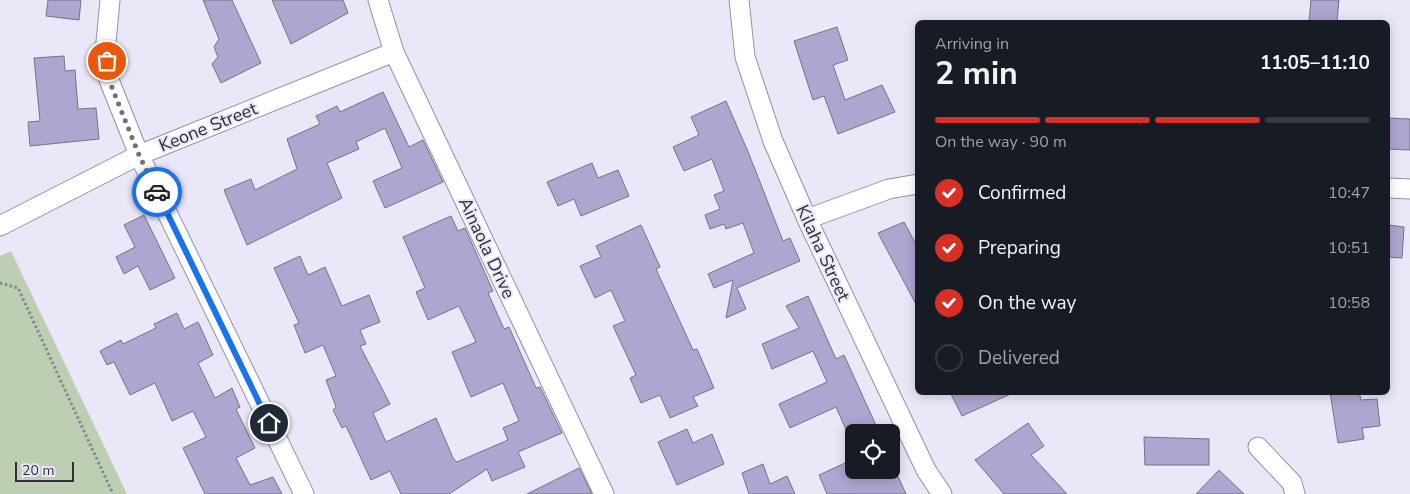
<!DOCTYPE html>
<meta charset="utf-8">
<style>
body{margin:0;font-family:"Nunito Sans",sans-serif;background:#20242c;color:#f1f3f6;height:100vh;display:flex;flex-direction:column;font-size:19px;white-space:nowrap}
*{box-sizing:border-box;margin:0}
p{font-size:16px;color:#9ea1a6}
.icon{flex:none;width:28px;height:28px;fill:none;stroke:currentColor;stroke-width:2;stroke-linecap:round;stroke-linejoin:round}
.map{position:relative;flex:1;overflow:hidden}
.side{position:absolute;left:915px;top:20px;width:475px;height:375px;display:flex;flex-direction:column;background:#171b24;border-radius:8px;box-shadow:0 2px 12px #0003}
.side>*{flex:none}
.tools{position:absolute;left:845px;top:424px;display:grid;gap:10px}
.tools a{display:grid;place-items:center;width:55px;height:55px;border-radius:8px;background:#171b24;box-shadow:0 2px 12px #0003;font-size:25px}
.scale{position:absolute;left:15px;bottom:12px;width:59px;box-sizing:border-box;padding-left:5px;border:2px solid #302f36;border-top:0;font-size:14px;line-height:18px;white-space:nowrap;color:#302f36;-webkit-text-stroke:4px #eae7f9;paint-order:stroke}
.pin{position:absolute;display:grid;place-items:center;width:42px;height:42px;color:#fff;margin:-21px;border:2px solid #fff;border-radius:50%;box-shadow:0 1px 5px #0007}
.courier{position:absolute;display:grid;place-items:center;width:50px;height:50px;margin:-25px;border:4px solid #1a73e8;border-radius:50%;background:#fff;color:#222;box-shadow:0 1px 6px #0007}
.head em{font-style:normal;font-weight:700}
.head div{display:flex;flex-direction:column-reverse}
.head{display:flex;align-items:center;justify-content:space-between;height:85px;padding:0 20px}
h1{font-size:32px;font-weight:700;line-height:38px}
.bar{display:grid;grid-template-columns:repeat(4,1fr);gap:8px 5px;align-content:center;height:60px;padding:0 20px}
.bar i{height:6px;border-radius:4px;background:#363941}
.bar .active{background:#d93025}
.bar p{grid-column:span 4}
ol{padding:0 20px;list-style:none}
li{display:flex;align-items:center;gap:15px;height:55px}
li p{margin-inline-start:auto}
li .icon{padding:5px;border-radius:50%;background:#d93025;color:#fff;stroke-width:4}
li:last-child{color:#9ea1a6}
li i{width:28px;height:28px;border:2px solid #363941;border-radius:50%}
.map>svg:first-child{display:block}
.green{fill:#beceb3}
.building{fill:#aea5d1;stroke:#767383}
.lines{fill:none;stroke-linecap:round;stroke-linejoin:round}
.minor-casing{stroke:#9390a1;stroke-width:21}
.path{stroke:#888692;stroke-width:3;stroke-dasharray:2.5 2.5;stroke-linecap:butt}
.minor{stroke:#fff;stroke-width:19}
.done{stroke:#716f7a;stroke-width:5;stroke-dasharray:0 9}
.route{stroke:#1a73e8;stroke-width:6}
.labels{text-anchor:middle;stroke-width:4;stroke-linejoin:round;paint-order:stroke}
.street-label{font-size:18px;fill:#302f36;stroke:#eae7f9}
</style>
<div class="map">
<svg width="1410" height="494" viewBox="0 0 1410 494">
<rect width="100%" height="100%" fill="#eae7f9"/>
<path class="green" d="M11,251L127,494H0V256Z"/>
<g class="building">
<path d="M48,0H81L79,20L46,16Z"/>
<path d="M203,0H232L261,63L221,83L212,64L218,57L214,47L219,39Z"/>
<path d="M272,0H343L348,13L291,44Z"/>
<path d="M1311,0H1339L1337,22H1309Z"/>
<path d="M837,27L848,60L833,65L845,100L882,85L895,112L838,134L824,96L813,100L794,41Z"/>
<path d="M64,56L65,71L75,70L78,109L96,108L99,139L30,146L28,122L40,121L34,58Z"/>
<path d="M383,92L409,147L423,140L443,182L385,208L373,181L402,168L385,128L356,142L359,149L327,163L342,198L247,245L224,190L251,179L255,190L297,169L287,139L320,124L316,116L337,106L340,112Z"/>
<path d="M726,101L749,154L783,241L790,238L800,261L737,288L746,309L726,318L733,280L714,288L708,274L754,253L743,223L726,229L724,224L710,229L705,215L720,209L714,195L724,191L712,159L684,171L673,147L699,135L691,117Z"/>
<path d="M1388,118L1410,119V150L1388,149Z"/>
<path d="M592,163L598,178L618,170L629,196L581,216L574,199L558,206L547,182Z"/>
<path d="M144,215L175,278L150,290L138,266L124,274L116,257L135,247L124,225Z"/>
<path d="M451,216L458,231L465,228L493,291L488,293L504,329L509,327L536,388L540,387L562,433L518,452L525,467L492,481L487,469L449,494H401L390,471L371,480L346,426L342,428L333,410L336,407L326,380L336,376L323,345L305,353L294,325L299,323L274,268L300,256L308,275L325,267L342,306L369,295L380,322L360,330L366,344L360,346L390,404L373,413L386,442L436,418L453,458L457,462L508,440L503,428L519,421L503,383L471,397L452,352L476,342L459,306L428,320L416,292L425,288L403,237Z"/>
<path d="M904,222L918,248V308L878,233Z"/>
<path d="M641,225L660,267L656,269L693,350L697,349L714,388L693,397L698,406L670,418L660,395L641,403L630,378L636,375L613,326L625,321L611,290L595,298L580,266L601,257L596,246Z"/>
<path d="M1388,225L1404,227L1402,258L1388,257Z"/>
<path d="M808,296L836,359L844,355L879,432H847L836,407L790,428L779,404L827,382L813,351L772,369L762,344L799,328L786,306Z"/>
<path d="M177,313L184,329L198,322L213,355L198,363L215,398L232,388L240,407L236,409L255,448L236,458L250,485L273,477L282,494H205L183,448L206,437L193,411L172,421L155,383L130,395L114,362L107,365L100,351L121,340L123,344L156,328L154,324Z"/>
<path d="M950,392H1015L962,416Z"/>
<path d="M1330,392H1359L1361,400L1377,399L1380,426L1362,428L1364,439L1338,443Z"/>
<path d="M1028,423L1044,446L1031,455L1067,494H1004L975,460Z"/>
<path d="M687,429L693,443L712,434L724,464L677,485L658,442Z"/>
<path d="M1144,437L1209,439V465H1145Z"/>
<path d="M854,459V470H895L906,494H827L819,475Z"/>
<path d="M763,464L770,484L787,476L795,494H749L742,473Z"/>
<path d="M579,468L592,494H527Z"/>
<path d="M1219,470L1244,494H1196Z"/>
</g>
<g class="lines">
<g class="minor-casing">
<g id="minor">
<path d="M110,0L106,42L109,80L139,155L304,494"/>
<path d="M378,0L394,52L604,494"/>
<path d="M739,0L745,57L773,141L807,219L926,470L942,494"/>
<path d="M1388,188L1410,189"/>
<path d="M807,219L889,189L918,184"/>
<path d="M0,226L139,155L394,52"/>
<path d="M1258,447L1292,483L1295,494"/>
</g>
</g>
<path class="path" d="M0,283L18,288L113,494"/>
<use href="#minor" class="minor"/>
</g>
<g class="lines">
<path class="done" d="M107,61L109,80L139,155L157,192"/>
<path class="route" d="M157,192L269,423"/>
</g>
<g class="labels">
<g class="street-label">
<text transform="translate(208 127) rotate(-22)" y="6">Keone Street</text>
<text transform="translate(487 248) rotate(65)" y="6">Ainaola Drive</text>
<text transform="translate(823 253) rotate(65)" y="6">Kilaha Street</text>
</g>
</g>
</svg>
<div class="tools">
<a><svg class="icon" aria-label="locate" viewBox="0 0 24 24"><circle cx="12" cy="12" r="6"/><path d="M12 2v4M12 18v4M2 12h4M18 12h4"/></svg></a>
</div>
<div class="scale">20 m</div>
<div class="pin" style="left:107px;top:61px;background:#ea580c"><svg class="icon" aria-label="bag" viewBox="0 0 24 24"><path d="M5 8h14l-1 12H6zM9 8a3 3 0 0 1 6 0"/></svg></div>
<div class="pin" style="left:269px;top:423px;background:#1f2937"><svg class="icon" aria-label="home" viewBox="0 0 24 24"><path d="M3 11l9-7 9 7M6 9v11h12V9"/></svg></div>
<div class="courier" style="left:157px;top:192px"><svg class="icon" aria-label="car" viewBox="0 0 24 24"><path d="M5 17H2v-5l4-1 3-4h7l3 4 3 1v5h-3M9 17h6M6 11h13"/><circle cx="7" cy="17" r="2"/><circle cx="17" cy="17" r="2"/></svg></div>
<section class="side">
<div class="head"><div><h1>2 min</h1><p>Arriving in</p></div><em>11:05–11:10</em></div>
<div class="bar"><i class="active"></i><i class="active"></i><i class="active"></i><i></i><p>On the way · 90 m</p></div>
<ol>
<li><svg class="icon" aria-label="check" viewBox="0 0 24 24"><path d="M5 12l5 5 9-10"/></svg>Confirmed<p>10:47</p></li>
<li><svg class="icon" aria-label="check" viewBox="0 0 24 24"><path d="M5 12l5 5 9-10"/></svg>Preparing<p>10:51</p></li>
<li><svg class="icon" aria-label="check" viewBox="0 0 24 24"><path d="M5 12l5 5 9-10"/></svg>On the way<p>10:58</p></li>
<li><i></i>Delivered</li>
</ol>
</section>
</div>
